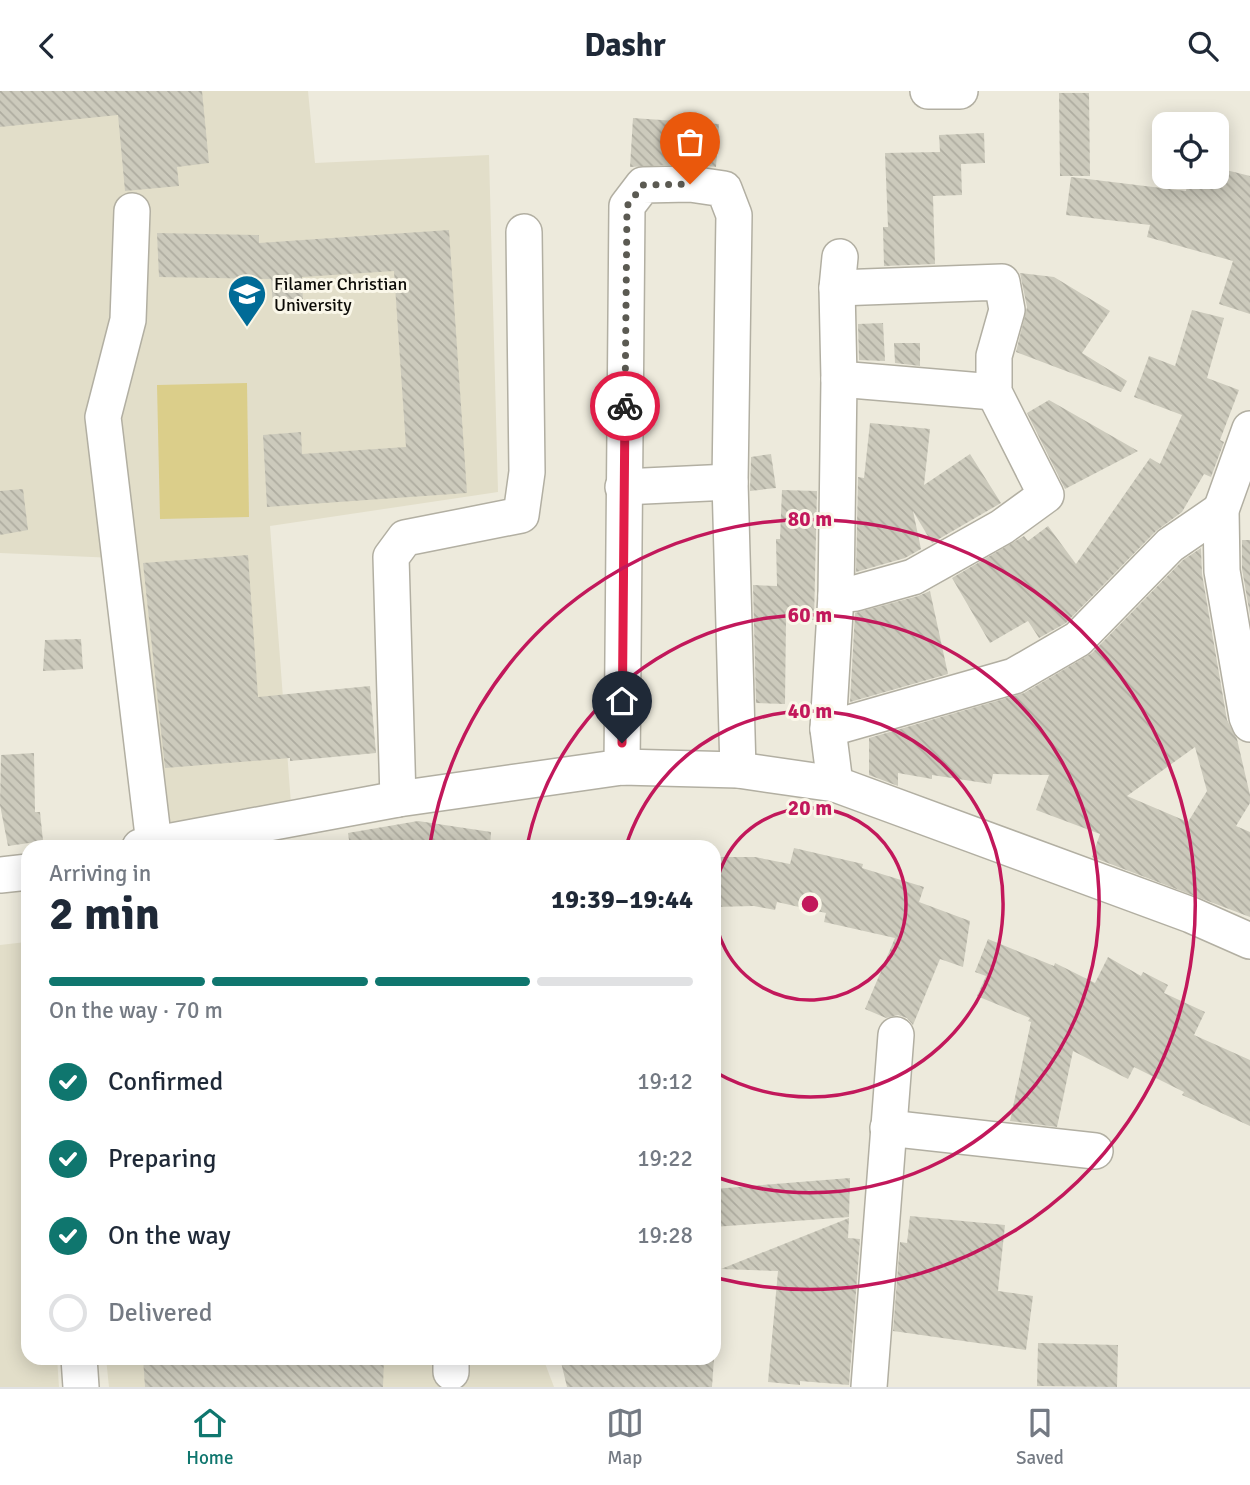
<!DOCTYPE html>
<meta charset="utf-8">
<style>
body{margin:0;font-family:Signika,sans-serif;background:#f6f6f7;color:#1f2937;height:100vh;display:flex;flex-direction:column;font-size:26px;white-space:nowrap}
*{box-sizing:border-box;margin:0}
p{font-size:23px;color:#747a83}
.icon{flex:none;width:38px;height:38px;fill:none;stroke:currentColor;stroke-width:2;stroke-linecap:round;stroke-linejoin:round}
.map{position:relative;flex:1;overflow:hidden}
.panel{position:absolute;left:21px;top:749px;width:700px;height:525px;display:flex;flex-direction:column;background:#fff;border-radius:21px;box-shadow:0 4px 18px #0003}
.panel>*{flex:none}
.tools{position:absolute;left:1152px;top:21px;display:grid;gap:14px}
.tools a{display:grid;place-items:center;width:77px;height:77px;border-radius:14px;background:#fff;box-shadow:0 4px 18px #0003;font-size:35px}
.pin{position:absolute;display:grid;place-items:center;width:60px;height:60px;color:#fff;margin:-72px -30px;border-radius:50% 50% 50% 0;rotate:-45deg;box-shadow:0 0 7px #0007}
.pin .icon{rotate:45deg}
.courier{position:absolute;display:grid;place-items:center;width:70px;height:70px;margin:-35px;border:5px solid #e11d48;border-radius:50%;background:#fff;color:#222;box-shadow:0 2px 9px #0007}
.overview em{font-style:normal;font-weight:700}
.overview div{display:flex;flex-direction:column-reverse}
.overview{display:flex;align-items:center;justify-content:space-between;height:119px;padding:0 28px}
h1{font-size:46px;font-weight:700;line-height:52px}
.bar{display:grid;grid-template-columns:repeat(4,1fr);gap:10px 7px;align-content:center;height:84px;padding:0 28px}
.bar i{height:9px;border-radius:5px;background:#e0e1e3}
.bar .on{background:#0f766e}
.bar p{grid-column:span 4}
ol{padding:0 28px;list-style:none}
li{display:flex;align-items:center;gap:21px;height:77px}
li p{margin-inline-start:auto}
li .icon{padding:7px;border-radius:50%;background:#0f766e;color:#fff;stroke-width:4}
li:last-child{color:#747a83}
li i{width:38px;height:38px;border:4px solid #e0e1e3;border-radius:50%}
header{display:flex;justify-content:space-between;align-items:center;height:91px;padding:0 28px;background:#fff;font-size:32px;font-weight:700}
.menu{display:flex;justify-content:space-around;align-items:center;height:98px;border-top:2px solid #e0e1e3;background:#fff;font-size:19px;color:#747a83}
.menu a{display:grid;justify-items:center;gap:4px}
.menu .on{color:#0f766e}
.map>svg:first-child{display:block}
.built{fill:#e2dec9}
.green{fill:#dbce8a}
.building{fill:url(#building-back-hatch);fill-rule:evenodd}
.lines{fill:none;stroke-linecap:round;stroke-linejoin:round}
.minor-casing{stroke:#b2afa2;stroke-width:38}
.minor{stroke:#fff;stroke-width:35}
.done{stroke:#5b5a52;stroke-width:7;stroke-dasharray:0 12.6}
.route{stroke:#e11d48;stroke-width:9}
.ring{fill:none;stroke:#c2185b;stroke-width:3.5}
.labels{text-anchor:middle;stroke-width:6;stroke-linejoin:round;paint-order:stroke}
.poi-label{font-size:18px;fill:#0d0c08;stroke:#faf7e9;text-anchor:start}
.centre{fill:#c2185b;stroke:#faf7e9;stroke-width:3.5}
.ring-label{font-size:21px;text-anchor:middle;font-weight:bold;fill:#c2185b;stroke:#faf7e9;stroke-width:6;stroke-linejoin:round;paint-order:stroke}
</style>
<header><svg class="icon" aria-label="back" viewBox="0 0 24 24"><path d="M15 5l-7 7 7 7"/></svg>Dashr<svg class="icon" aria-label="search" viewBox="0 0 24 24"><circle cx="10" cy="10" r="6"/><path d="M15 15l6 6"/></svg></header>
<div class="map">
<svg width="1250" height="1296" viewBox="0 0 1250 1296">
<defs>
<pattern id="building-back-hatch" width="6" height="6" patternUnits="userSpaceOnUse" patternTransform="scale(1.75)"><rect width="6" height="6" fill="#cccabc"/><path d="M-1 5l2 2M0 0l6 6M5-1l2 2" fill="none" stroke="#aeaca0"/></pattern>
</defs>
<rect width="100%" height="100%" fill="#edeadc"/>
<g class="built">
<path d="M0,0H308L315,72L489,64L498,401L270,435L291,713L141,737L115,467L0,462Z"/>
<path d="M26,851L28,881V1267H57L59,1296H0V854Z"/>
<path d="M106,1267H543L554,1296H109Z"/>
</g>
<path class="green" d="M247,292L249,426L160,428L157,294Z"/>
<g class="building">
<path d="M0,0H202L209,72L177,76L179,95L125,100L118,24L0,36Z"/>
<path d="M1059,2H1089L1090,85H1060Z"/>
<path d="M633,27L719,33L716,76L690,73L630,76Z"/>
<path d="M984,42L985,72L961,73L962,104L933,105L935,173L884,175L883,136H888L885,62L940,61L939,44Z"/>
<path d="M1226,79L1250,85V223L1219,213L1233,170L1147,146L1150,134L1066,124L1071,86L1186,100L1189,86H1224Z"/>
<path d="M449,139L467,402L267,416L263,344L301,341L302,363L406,356L394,180L302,186L303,213L273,215L271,188L159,186L157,142L259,144V152Z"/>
<path d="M1020,182L1054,186L1110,220L1082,262L1127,290L1121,301L1016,261L1027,216Z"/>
<path d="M1192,219L1224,227L1207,287L1239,299L1220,349L1224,351L1211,386L1204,383L1182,421L1156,440L1066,532L1039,547L1028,530L990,552L952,487L1024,445L1028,450L1048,435L1076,473L1150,367L1160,373L1182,324L1134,306L1149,265L1175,275Z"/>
<path d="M883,232L885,270L859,269L858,233Z"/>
<path d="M894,252H920V275L895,272Z"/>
<path d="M1049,309L1138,360L1065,398L1027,322Z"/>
<path d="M870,332L930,338L924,394L970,363L1001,412L932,452L913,420L921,458L905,467L856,481L858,386L864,387Z"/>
<path d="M771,363L776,397L750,400L751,366Z"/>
<path d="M23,398L28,439L0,444V400Z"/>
<path d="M782,399L817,400L814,529L786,528L785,613L756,612L753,494L777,495L776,448H780Z"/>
<path d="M1242,449H1250V524L1242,478Z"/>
<path d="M1201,457L1202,483L1227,629L1237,648L1250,704V712L1236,735L1250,741V826L1092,766L1100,743L1036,719L1049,684L993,683L991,693L932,684V688L898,682V695L869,684V647L1024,602L1092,562L1183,469ZM1195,656L1207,700L1188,731L1127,705Z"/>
<path d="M248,464L258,606L370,595L376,662L290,670V667L165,677L143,472Z"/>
<path d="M930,500L948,583L850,611L855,522L918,505Z"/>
<path d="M81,548L83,578L43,580L45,549Z"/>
<path d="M34,662L35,721H40L43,750L8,755L0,714L1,664Z"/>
<path d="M418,730L491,741L490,756H350L348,742Z"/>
<path d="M794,757L863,773L862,777L924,796L919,811L970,830L963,876L940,868L913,934L907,927L898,924L886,927L865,918L895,847L824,831L826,822L777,811L775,819L754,815L714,816V766H755L790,773Z"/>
<path d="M988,848L1054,875L1055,872L1095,892L1108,866L1141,885L1143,881L1168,894L1164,902L1205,921L1194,944L1250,969V1035L1182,1004L1184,1001L1134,976L1128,988L1073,960L1057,1036L1010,1030L1031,931L1028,930L1030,927L977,905L986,885L975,881Z"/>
<path d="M850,1087L849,1126L714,1136V1098Z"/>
<path d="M910,1125L1005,1134L998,1200L1033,1205L1026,1259L893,1240L900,1151L907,1152Z"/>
<path d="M849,1127L848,1147L860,1148L849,1294L800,1290V1294L768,1291L778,1180L721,1178Z"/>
<path d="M1038,1252L1118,1254L1117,1296L1037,1295Z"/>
<path d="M143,1267H384L383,1296H145Z"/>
<path d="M560,1267H714L712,1296H567Z"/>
</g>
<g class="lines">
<g class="minor-casing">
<g id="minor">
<path d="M928,0H960"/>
<path d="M132,120L128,229L103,326L154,753"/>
<path d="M839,288L994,301"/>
<path d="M1250,338L1221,419L1222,480L1247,626L1250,633"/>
<path d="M623,396L730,391"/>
<path d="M836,504L856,502L913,486L1002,436L1046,404L994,301V265L1007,219L1002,191L837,197"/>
<path d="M828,638L1014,585L1078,548L1170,454L1221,419"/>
<path d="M622,676L627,115L643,94L690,93L724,98L734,124L730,391L738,679"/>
<path d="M835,693L828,638L836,504L839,288L837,197L840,166"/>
<path d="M398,708L391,466L405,447L521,424L527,381L524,141"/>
<path d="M140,756L398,708L622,676L738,679L835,693L1191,824L1250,850"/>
<path d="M0,784L28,781"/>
<path d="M888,1037L1095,1060"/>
<path d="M79,1267L81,1296"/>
<path d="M451,1281V1267"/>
<path d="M869,1296L896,944"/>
</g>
</g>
<use href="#minor" class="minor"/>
</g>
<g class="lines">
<path class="done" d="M625,315L627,115L643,94L690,93"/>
<path class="route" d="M622,652L625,315"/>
</g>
<g class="ring">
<path d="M714 812A96 96 0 1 1 714 814"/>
<path d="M626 755A193 193 0 1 1 715 981"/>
<path d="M527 755A289 289 0 1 1 716 1086"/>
<path d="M430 753A385 385 0 1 1 717 1187"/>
</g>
<defs>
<g id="university-pin" transform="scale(2.0125)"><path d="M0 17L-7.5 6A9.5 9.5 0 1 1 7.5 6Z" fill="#006b97" stroke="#faf7e9"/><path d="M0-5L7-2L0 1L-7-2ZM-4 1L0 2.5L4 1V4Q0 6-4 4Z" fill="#fff"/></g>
</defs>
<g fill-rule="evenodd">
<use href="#university-pin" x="247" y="203"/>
</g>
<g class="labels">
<g class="poi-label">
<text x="274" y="199">Filamer Christian<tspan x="274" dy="21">University</tspan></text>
</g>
</g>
<circle cx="810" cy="813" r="10" class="centre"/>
<g class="ring-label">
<text x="810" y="435">80 m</text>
<text x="810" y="531">60 m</text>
<text x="810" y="627">40 m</text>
<text x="810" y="724">20 m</text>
</g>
</svg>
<div class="tools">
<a><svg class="icon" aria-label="locate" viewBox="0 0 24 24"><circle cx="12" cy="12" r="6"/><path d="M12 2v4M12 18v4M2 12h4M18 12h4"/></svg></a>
</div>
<div class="pin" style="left:690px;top:93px;background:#ea580c"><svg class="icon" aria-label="bag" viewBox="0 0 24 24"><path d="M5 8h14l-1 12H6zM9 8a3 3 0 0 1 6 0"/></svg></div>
<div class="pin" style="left:622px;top:652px;background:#1f2937"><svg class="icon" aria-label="home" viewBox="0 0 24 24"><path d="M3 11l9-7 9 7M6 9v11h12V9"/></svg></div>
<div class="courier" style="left:625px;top:315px"><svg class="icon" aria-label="bike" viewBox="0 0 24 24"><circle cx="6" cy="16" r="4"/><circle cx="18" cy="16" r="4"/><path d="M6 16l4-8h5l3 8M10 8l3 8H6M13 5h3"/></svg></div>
<section class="panel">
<div class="overview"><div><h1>2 min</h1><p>Arriving in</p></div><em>19:39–19:44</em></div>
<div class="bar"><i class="on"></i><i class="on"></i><i class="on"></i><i></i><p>On the way · 70 m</p></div>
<ol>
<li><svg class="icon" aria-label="check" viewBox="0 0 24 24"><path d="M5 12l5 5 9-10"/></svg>Confirmed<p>19:12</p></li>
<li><svg class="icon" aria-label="check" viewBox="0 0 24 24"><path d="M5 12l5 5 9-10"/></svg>Preparing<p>19:22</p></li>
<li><svg class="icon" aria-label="check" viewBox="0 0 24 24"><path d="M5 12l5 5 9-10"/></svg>On the way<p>19:28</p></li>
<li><i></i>Delivered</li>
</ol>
</section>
</div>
<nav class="menu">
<a class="on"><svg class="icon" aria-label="home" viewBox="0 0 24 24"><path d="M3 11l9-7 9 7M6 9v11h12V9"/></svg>Home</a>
<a><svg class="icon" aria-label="map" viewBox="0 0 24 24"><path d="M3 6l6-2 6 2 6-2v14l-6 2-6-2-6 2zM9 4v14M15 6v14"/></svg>Map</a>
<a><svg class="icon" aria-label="saved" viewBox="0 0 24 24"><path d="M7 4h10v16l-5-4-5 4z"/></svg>Saved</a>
</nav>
